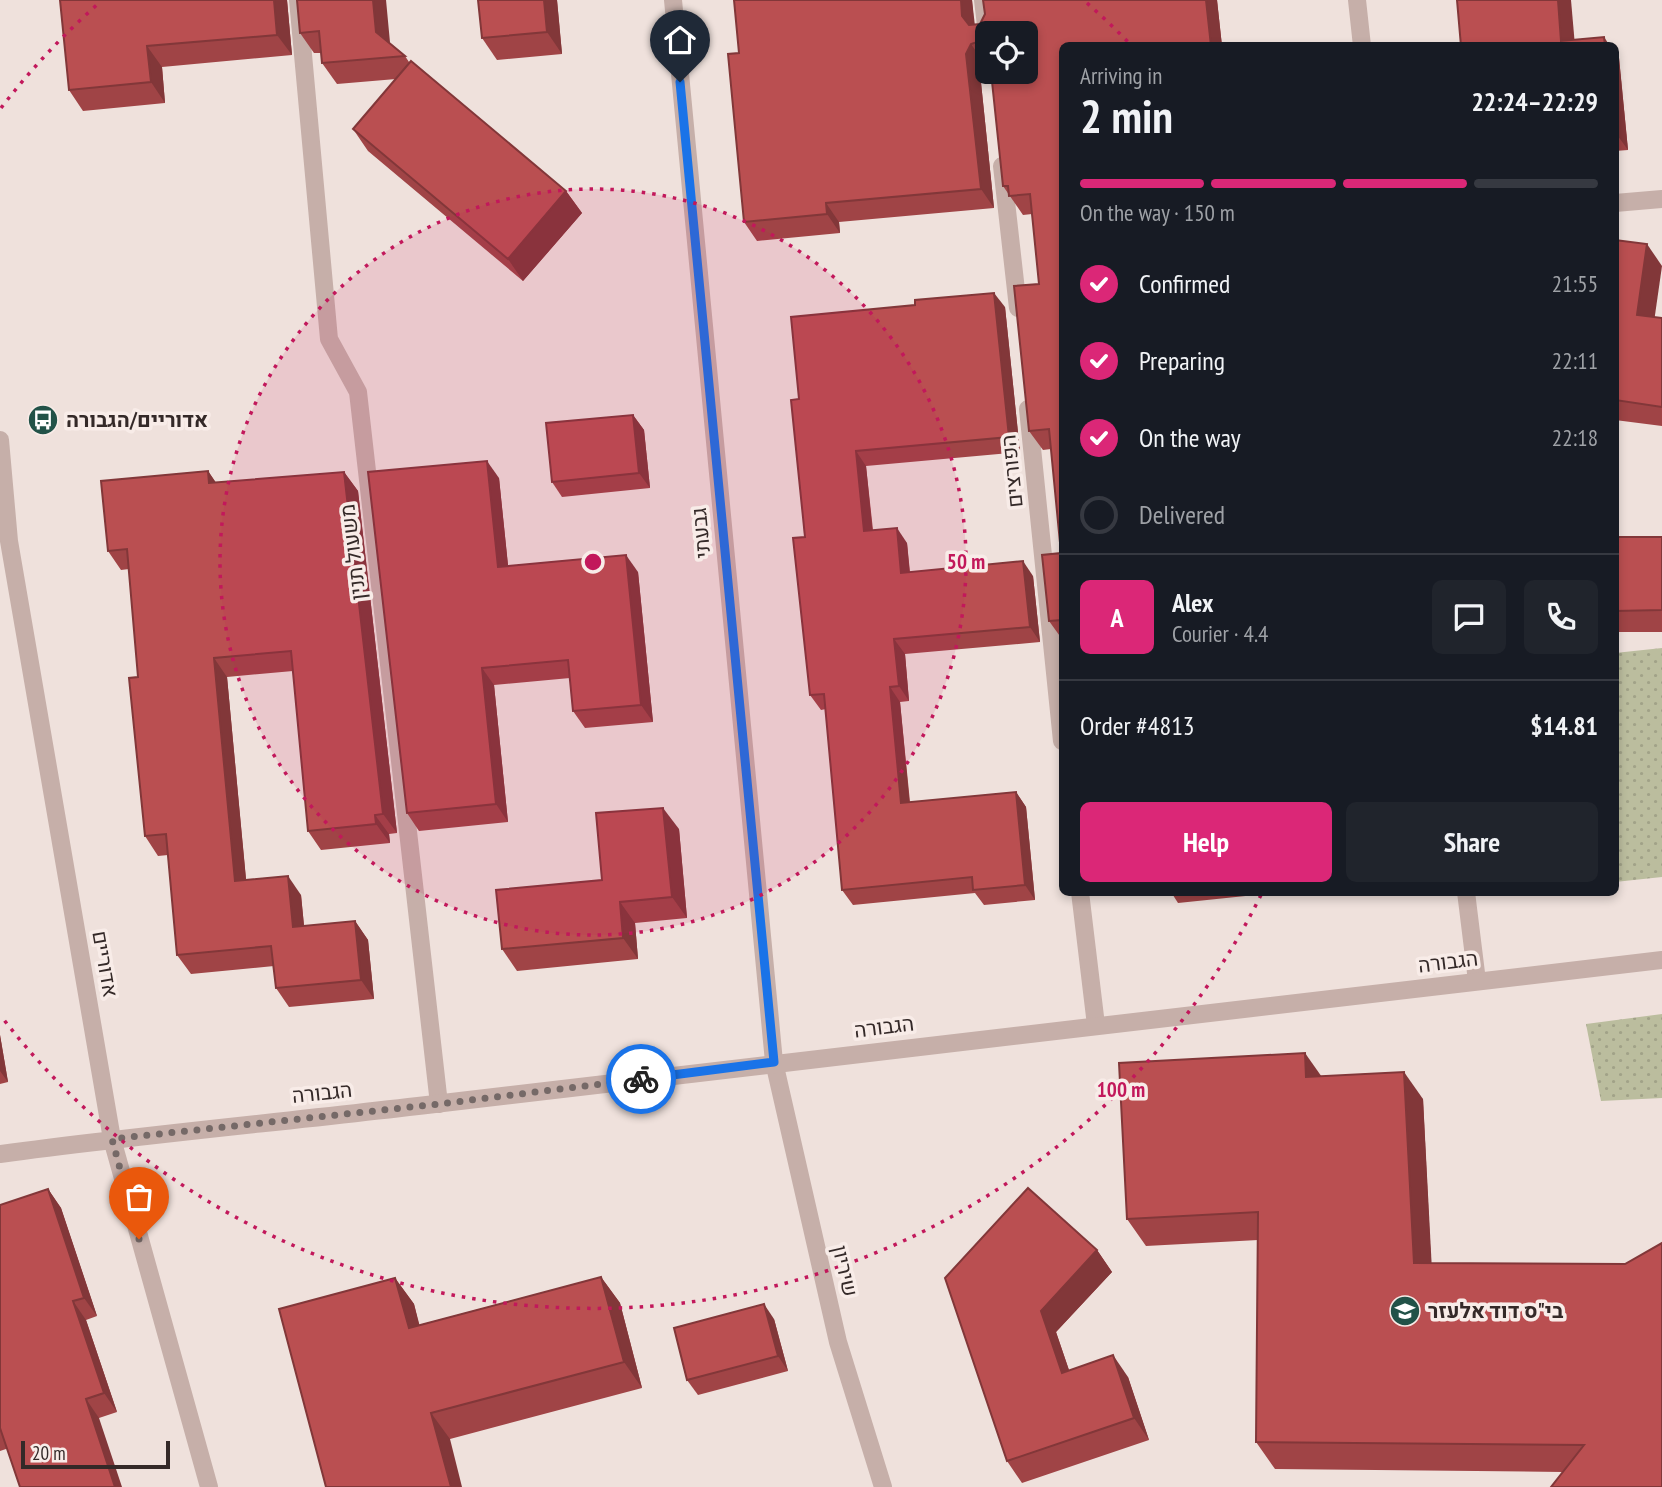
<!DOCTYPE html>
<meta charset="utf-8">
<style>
body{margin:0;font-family:"PT Sans Narrow",Heebo,sans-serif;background:#20242c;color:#f1f3f6;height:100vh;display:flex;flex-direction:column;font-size:26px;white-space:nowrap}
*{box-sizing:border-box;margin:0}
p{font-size:23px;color:#9ea1a6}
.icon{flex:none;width:38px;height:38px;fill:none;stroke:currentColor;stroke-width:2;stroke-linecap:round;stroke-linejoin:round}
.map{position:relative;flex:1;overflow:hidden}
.side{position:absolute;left:1059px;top:42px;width:560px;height:854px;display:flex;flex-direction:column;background:#171b24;border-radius:10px;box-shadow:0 4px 10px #0003}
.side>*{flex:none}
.fabs{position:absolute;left:975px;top:21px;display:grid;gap:14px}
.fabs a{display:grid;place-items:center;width:63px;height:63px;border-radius:10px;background:#171b24;box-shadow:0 4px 10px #0003;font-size:35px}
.scale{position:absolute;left:21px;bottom:18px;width:149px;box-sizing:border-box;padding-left:7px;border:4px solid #342928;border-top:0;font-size:19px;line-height:24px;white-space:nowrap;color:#342928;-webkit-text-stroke:5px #f8ece8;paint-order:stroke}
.pin{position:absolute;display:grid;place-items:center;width:60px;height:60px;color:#fff;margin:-72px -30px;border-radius:50% 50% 50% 0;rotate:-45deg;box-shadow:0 0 7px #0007}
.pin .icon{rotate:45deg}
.courier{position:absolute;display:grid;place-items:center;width:70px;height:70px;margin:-35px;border:5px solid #1a73e8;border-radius:50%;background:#fff;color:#222;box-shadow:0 2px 9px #0007}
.head em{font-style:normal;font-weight:700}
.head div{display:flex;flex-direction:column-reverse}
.head{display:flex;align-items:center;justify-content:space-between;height:119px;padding:0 21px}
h1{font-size:46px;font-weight:700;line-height:52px}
.bar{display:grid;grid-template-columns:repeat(4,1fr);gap:10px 7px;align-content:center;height:84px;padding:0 21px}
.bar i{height:9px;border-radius:5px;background:#363941}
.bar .selected{background:#db2777}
.bar p{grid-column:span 4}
.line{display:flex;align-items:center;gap:18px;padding:0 21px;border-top:2px solid #363941}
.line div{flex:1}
.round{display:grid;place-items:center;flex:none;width:74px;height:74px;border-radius:10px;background:#20242c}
ol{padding:0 21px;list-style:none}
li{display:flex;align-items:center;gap:21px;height:77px}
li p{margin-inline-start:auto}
li .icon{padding:7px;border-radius:50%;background:#db2777;color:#fff;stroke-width:4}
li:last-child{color:#9ea1a6}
li i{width:38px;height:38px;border:4px solid #363941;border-radius:50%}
.primary-button{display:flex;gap:14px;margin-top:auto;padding:14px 21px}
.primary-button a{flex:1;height:80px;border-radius:10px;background:#db2777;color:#fff;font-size:28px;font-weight:700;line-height:80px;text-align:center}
.primary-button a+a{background:#20242c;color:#f1f3f6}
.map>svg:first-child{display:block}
.park{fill:url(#park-dots)}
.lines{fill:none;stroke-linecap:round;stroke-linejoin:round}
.minor{stroke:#c6afa9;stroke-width:18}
.wall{fill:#a04446}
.shaded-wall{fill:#823739}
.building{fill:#ba4f51;stroke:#823739;stroke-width:2}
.done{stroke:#756967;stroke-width:7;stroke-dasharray:0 12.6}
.route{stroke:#1a73e8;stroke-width:9}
.ring{fill:none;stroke:#c2185b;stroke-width:3.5;stroke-dasharray:3.5 7}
.labels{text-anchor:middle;stroke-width:7;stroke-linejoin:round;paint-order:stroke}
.poi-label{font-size:21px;font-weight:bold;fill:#342928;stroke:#f8ece8;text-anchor:start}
.street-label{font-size:21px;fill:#342928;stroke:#f8ece8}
.centre{fill:#c2185b;stroke:#f8ece8;stroke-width:3.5}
.ring-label{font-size:21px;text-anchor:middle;font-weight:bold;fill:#c2185b;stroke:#f8ece8;stroke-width:7;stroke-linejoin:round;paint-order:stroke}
</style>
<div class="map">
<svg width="1662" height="1487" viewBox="0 0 1662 1487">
<defs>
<pattern id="park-dots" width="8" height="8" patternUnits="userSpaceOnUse" patternTransform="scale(1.75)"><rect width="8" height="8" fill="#bbbd9e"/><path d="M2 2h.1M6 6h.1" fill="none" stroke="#a1a288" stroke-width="1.8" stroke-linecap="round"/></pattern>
</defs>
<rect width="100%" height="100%" fill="#efe1dc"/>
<g class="park">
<path d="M1662,648V877L1615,882V653Z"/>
<path d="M1662,1014V1098L1601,1101L1586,1024Z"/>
</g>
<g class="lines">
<g class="minor">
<path d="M298,0L329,339L358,392L439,1104"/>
<path d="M673,0L774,1062L838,1342L883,1487"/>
<path d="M983,0L987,34"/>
<path d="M1357,0L1362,46"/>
<path d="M1002,166L1018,308"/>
<path d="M1615,203L1662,199"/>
<path d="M1028,409L1062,741"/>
<path d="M0,440L9,541L112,1139L209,1487"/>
<path d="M1080,892L1096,1025"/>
<path d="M1466,892L1477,981"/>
<path d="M0,1154C147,1134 295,1121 443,1103C849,1055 1255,1007 1662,960"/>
</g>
</g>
<g class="wall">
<path d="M60,0H287L292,55L162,67L165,103L83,111L69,90Z"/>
<path d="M297,0L390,43L405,56L409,62L566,191L582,213L523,281L368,151L353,129L396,79L337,84L322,63L321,53H314L300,33Z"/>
<path d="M557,0L562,54L497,60L482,38Z"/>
<path d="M734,0H972L974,25L980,24L985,14L983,0H1217L1222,46H1062V639L1049,621L1061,553L1051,449L1043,450L1029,431L1039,284L1032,214L1023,215L1003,186L987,33V62L984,63L980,73L994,208L839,222L840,233L757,241L744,222L739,53Z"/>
<path d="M1615,53L1619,58L1628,150L1615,151Z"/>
<path d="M1615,240L1655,317L1662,318V426L1615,420Z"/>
<path d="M915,305L1005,307L1020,452L866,466L873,530L907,543L910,572L1033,576L1040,642L905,654L909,701L900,702L910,802L1016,792L1026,807L1035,900L984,905L975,893L853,905L842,890L826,709L821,710L810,695L799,399Z"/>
<path d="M633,415L644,430L650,488L562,497L552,482Z"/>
<path d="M208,471L216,483L344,472L358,491L397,833L389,834L390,843L321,850L308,831L293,671L227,677L246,880L301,895L304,926L355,921L368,940L374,999L289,1007L276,988L274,966L191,974L177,955L168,855L158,856L145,836L138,677L129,569L121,570L108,551Z"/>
<path d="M499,478L508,566L638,572L653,722L585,728L573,711L570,678L494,685L508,822L419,831L407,813Z"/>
<rect x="1615" y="537" width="47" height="95"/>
<path d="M679,829L687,918L635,923L638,959L517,971L502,949Z"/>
<path d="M1171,892H1284L1178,903Z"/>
<path d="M0,1035L8,1082L0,1084Z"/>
<path d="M1321,1076L1423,1099L1431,1263L1662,1487L1563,1472L1275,1469L1256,1442L1258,1240L1146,1246L1127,1219Z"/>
<path d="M48,1189L61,1208L97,1316L86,1320L117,1412L0,1451V1205Z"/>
<path d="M1097,1250L1112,1272L1056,1332L1069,1370L1128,1377L1149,1440L1022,1483L1007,1461L945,1278Z"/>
<path d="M601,1277L620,1303L642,1388L450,1439L326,1487L395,1278L414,1304L419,1325Z"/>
<path d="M774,1319L788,1371L698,1395L687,1380Z"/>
</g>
<g class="shaded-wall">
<path d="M274,0H287L292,55L277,35Z"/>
<path d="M373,0H386L391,53L376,32Z"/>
<path d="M544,0H557L562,54L547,32Z"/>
<path d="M961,0H972L976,35L962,16Z"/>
<path d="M1206,0H1217L1222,46H1211Z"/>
<path d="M1558,0H1571L1575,46L1561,41Z"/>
<path d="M1604,37L1610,46H1605Z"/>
<path d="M971,44L984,63L980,73L994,208L981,189L966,54Z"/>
<path d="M147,46L162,67L165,103L151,82Z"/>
<path d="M1615,53L1619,58L1628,150L1615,132Z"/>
<path d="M566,191L582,213L523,281L508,259Z"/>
<path d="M826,203L839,222L840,233L827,214Z"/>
<path d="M1647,244L1662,266L1652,336L1637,315Z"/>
<path d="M994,293L1005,307L1020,452L1009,437Z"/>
<path d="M633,415L644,430L650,488L639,473Z"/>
<path d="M856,451L866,466L874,546L864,531Z"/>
<path d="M487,461L499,478L510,584L498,567Z"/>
<path d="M208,471L221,490L209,483Z"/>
<path d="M344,472L358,491L397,833L383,814Z"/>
<path d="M897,528L907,543L911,588L901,573Z"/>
<path d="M626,555L638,572L653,722L641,705Z"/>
<path d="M1023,561L1033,576L1040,642L1030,627Z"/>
<path d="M894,639L905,654L909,701L899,686Z"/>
<path d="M214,658L227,677L248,900L235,881Z"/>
<path d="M482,668L494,685L508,822L496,804Z"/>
<path d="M890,687L900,702L911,818L901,803Z"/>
<path d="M1016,792L1026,807L1035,900L1025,885Z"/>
<path d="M663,808L679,829L687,918L672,897Z"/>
<path d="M375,815L389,834L390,843L376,824Z"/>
<path d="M288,876L301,895L306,946L293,927Z"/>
<path d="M620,902L635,923L638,959L623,938Z"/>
<path d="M355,921L368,940L374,999L361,980Z"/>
<path d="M0,1035L8,1082L0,1071Z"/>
<path d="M1305,1053L1324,1080L1306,1077Z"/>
<path d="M1404,1072L1423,1099L1433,1290L1414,1263Z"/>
<path d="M48,1189L61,1208L97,1316L84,1298Z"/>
<path d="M1097,1250L1112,1272L1056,1332L1077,1394L1062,1373L1041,1311Z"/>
<path d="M601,1277L620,1303L642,1388L624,1362Z"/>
<path d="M395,1278L414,1304L427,1354L409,1328Z"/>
<path d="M73,1301L86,1320L117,1412L104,1393Z"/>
<path d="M764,1304L774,1319L788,1371L778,1356Z"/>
<path d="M1113,1355L1128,1377L1149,1440L1134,1418Z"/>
<path d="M86,1399L99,1418L122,1487H115Z"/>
<path d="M431,1413L450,1439L462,1487H451Z"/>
</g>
<g class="building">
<path d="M60,0H274L277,35L147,46L151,82L69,90Z"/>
<path d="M297,0H373L376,32L405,56L322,63L319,31L300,33Z"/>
<path d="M478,0H544L547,32L482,38Z"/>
<path d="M734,0H961L962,16L969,25L980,24L985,14L983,0H1206L1211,46H1062V620L1049,621L1042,555L1061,553L1049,429L1029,431L1014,286L1039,284L1030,194L1009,196L1008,186H1003L991,72H1026V33H987V47L977,42L971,44L966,54L981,189L826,203L827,214L744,222L728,54L739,53Z"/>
<path d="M1457,0H1558L1561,41L1604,37L1605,46H1461Z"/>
<path d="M411,61L566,191L508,259L353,129Z"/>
<path d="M1615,240L1647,244L1637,315L1662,318V407L1615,400Z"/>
<path d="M994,293L1009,437L856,451L864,531L897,528L901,573L1023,561L1030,627L894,639L899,686L890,687L901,803L1016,792L1025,885L973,890L972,877L842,890L824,694L810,695L793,538L805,537L791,400L799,399L791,317L915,305V300Z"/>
<path d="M633,415L639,473L552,482L546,423Z"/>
<path d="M487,461L498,567L626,555L641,705L573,711L568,660L482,668L496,804L407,813L368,472Z"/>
<path d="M208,471L209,483L344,472L383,814L375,815L376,824L308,831L291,651L214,658L235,881L288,876L293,927L355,921L361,980L276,988L271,946L177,955L166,834L145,836L129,678L138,677L127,549L108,551L101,481Z"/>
<path d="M1615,537H1662V610L1615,611Z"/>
<path d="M663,808L672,897L620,902L623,938L502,949L496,890L602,880L596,813Z"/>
<path d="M1305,1053L1306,1077L1404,1072L1414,1263L1625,1264L1662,1243V1487H1551L1584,1445L1256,1442L1258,1212L1127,1219L1119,1063Z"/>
<path d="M1028,1188L1097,1250L1041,1311L1062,1373L1113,1355L1134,1418L1007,1461L945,1278Z"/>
<path d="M48,1189L84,1298L73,1301L104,1393L86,1399L115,1487H20L0,1428V1205Z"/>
<path d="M601,1277L624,1362L431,1413L451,1487H326L279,1309L395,1278L409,1328Z"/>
<path d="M764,1304L778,1356L687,1380L674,1328Z"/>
</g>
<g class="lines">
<path class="done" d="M139,1239L112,1139L439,1104L641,1079"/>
<path class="route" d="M641,1079L774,1062L680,82"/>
</g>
<circle cx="593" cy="562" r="373" fill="#c2185b" fill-opacity=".12"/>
<g class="ring">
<circle cx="593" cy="562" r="373"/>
<path d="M1261 895A746 746 0 0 1 1 1016M1 108A746 746 0 0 1 99 3M1087 3A746 746 0 0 1 1130 44"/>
</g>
<defs>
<g id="bus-disc" transform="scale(1.575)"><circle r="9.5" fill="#225248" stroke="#f8ece8"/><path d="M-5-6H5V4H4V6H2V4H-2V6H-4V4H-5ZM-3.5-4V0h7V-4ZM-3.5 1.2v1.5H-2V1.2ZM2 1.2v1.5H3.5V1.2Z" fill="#fff"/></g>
<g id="school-disc" transform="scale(1.575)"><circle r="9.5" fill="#225248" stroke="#f8ece8"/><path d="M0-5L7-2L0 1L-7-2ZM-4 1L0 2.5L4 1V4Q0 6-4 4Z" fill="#fff"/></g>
</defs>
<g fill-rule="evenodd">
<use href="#bus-disc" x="43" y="420"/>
<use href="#school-disc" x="1405" y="1311"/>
</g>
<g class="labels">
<g class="poi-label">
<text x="66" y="427">אדוריים/הגבורה</text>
<text x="1428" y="1318">בי"ס דוד אלעזר</text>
</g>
<g class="street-label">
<text transform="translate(1012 471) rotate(-96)" y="7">הפורצים</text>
<text transform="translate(701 533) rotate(-95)" y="7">גבעתי</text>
<text transform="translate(353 552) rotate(-97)" y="7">משעול תנין</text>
<text transform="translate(1448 962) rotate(-7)" y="7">הגבורה</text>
<text transform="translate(105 964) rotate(80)" y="7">אדוריים</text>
<text transform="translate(884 1027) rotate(-7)" y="7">הגבורה</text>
<text transform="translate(322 1093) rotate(-6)" y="7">הגבורה</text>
<text transform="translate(845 1271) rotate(77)" y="7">שיריון</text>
</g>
</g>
<circle cx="593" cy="562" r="10" class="centre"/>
<g class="ring-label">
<text x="966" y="569">50 m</text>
<text x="1121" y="1097">100 m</text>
</g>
</svg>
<div class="fabs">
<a><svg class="icon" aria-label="locate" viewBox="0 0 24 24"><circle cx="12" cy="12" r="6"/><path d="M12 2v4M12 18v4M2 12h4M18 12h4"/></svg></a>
</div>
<div class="scale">20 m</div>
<div class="pin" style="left:139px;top:1239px;background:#ea580c"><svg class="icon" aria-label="bag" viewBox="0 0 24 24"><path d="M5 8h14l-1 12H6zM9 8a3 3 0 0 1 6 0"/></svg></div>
<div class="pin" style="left:680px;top:82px;background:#1f2937"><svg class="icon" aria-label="home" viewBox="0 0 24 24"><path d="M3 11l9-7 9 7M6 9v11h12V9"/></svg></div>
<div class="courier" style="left:641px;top:1079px"><svg class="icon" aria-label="bike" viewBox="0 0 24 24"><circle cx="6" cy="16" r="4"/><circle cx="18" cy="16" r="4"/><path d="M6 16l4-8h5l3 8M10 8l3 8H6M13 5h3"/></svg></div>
<section class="side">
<div class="head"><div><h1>2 min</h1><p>Arriving in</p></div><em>22:24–22:29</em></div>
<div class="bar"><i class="selected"></i><i class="selected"></i><i class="selected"></i><i></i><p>On the way · 150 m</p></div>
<ol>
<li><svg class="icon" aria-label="check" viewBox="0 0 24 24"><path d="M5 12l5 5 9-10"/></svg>Confirmed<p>21:55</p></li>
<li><svg class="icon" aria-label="check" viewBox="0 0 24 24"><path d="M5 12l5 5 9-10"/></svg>Preparing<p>22:11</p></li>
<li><svg class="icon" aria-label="check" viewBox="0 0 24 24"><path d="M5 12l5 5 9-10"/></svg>On the way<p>22:18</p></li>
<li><i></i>Delivered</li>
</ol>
<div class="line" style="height:126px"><b class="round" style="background:#db2777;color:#fff">A</b><div><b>Alex</b><p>Courier · 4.4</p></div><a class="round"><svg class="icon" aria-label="chat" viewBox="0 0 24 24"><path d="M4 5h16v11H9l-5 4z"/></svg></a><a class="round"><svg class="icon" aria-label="phone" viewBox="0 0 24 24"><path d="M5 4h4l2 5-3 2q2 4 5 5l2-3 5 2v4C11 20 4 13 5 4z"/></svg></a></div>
<div class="line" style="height:91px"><div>Order #4813</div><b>$14.81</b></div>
<div class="primary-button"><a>Help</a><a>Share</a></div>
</section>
</div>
